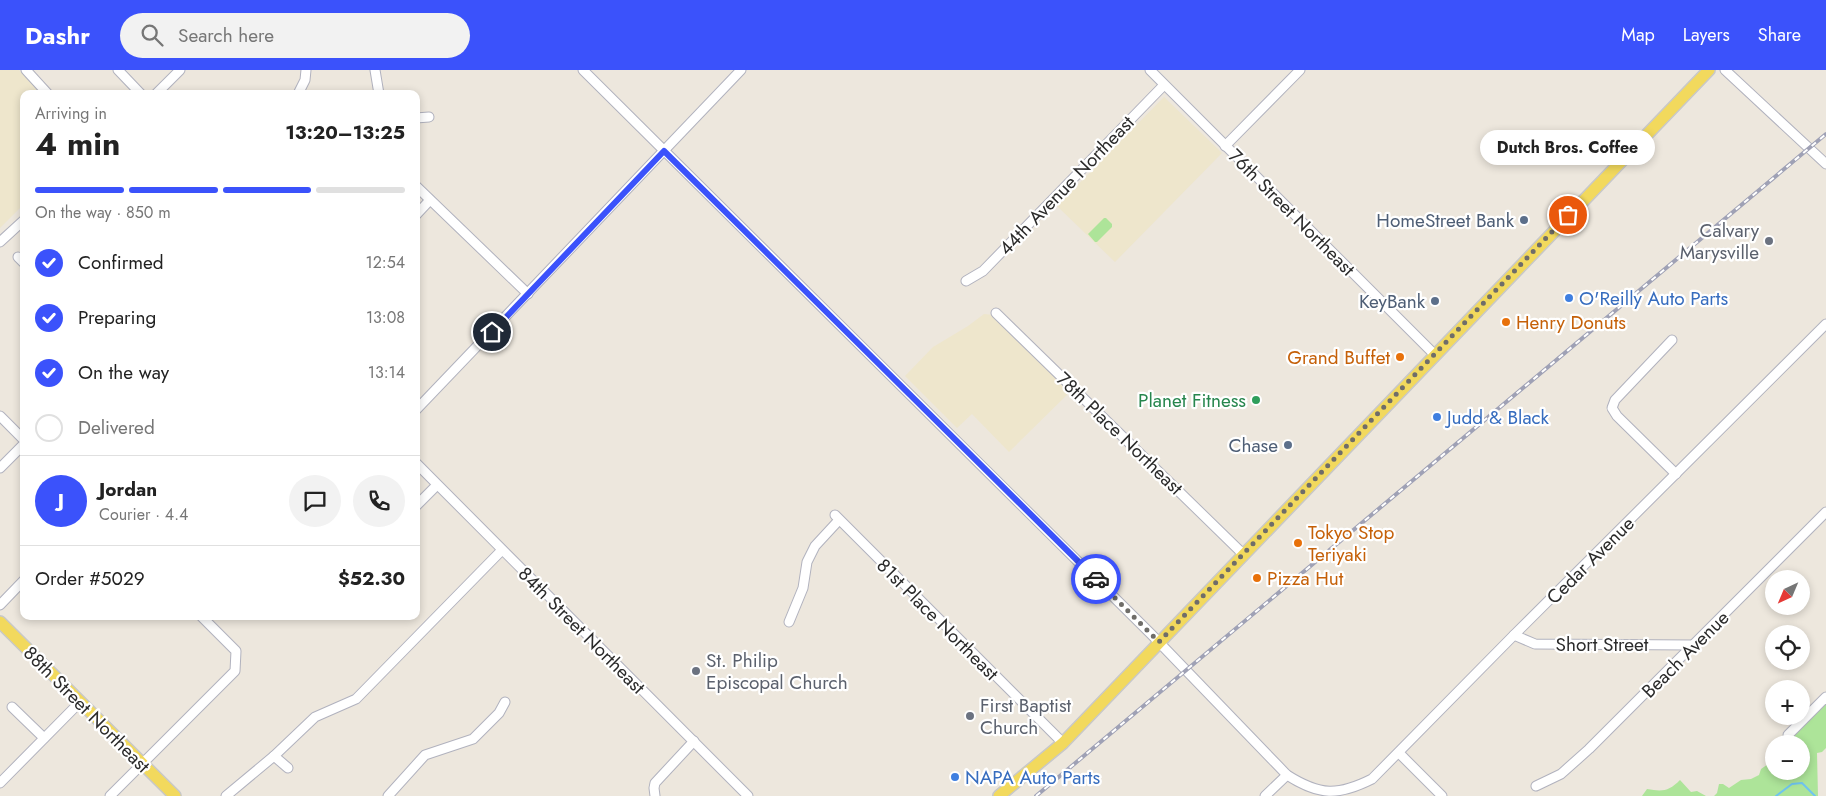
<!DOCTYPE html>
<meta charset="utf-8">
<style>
body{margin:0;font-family:Jost,sans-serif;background:#f2f2f2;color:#222;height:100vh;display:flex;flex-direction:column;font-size:19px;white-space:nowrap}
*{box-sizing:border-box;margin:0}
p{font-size:16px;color:#767676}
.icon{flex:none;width:28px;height:28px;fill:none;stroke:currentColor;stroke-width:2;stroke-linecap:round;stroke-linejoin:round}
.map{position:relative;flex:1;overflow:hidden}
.details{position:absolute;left:20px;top:20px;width:400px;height:530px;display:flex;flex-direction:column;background:#fff;border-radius:10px;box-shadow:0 2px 8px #0003}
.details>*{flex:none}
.needle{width:32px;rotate:224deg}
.fabs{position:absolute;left:1765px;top:500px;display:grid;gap:10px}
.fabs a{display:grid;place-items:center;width:45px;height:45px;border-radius:50%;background:#fff;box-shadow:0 2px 8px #0003;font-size:25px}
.pin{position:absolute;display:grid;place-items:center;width:42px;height:42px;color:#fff;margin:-21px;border:2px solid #fff;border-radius:50%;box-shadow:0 1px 5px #0007}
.courier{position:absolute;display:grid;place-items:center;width:50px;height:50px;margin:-25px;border:4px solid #3b52fb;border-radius:50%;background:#fff;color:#222;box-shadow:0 1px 6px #0007}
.bubble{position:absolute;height:35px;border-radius:18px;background:#fff;box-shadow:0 2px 8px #0003;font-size:16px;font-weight:700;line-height:35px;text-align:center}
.head em{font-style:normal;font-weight:700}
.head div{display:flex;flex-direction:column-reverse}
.head{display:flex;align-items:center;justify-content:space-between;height:85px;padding:0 15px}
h1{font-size:32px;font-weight:700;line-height:38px}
.bar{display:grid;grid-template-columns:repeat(4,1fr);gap:8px 5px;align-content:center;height:60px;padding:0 15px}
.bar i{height:6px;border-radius:4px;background:#e0e0e0}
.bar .selected{background:#3b52fb}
.bar p{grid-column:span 4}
.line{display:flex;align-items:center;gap:12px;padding:0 15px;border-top:1px solid #e0e0e0}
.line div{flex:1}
.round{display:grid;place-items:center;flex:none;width:52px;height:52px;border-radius:26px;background:#f2f2f2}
ol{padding:0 15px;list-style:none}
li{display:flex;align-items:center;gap:15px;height:55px}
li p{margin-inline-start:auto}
li .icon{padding:5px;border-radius:50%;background:#3b52fb;color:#fff;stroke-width:4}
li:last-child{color:#767676}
li i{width:28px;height:28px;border:2px solid #e0e0e0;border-radius:50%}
header{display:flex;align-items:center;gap:30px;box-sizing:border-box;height:70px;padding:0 25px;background:#3b52fb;color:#fff}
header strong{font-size:24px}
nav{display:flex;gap:28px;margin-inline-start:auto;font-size:18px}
.search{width:350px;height:45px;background:#f2f2f2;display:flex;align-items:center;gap:12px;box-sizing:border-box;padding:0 18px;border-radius:28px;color:#767676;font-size:19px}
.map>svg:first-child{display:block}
.education{fill:#eee6cc}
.green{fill:#ade499}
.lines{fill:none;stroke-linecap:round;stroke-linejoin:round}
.stream{stroke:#6fc4ef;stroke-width:2}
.minor-casing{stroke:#b1b2be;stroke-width:11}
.major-casing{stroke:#c8c8c8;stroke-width:14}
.minor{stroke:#fff;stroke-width:9}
.major{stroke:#f2d95d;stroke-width:11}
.rail-casing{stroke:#9fa1b5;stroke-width:4}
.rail{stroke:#fff;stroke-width:2;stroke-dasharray:5.5;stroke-linecap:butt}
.done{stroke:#6f6d69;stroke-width:5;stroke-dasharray:0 9}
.route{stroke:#3b52fb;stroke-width:6}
.service-dot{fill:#5c6f8a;stroke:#fff;stroke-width:2}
.worship-dot{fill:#6b7280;stroke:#fff;stroke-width:2}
.shop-dot{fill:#3f7fe0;stroke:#fff;stroke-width:2}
.food-dot{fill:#e8710a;stroke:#fff;stroke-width:2}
.leisure-dot{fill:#2e9e5b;stroke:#fff;stroke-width:2}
.labels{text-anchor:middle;stroke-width:4.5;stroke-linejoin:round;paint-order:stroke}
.street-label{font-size:19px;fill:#2b2b2b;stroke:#fff}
.service-label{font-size:19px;fill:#4e5e75;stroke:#fff;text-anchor:end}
.worship-label{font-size:19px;fill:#5b616d;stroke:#fff;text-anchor:start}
.shop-label{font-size:19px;fill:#366cbe;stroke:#fff;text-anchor:start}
.food-label{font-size:19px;fill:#c56008;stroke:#fff;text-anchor:start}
.leisure-label{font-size:19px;fill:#27864d;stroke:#fff;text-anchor:end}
</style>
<header>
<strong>Dashr</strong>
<div class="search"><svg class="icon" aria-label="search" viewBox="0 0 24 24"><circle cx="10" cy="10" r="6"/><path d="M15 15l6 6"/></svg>Search here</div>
<nav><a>Map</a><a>Layers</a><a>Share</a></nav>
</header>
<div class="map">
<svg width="1826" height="726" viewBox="0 0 1826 726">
<rect width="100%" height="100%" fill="#ede7dd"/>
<g class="education">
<path d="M0,0H19L41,24H24V134L0,158Z"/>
<path d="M1164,27L1222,83L1115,192L1057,136Z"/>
<path d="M984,244L994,245L1072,320L1009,382L972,344L957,358L905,306L933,277L968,256Z"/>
</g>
<g class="green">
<path d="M1104,148H1106L1112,154V157L1097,172H1095L1088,164Z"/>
<path d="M1826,634V678L1822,682L1817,683L1818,726H1714L1717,723L1719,714H1723L1729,718L1741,710L1751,709L1759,705L1761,699L1774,690V701H1801V674H1791L1797,661Z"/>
<path d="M1680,710L1691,722L1697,721L1706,726H1642L1647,719C1663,722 1669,721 1680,710Z"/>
</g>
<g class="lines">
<path class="stream" d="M1776,726L1792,714L1802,713L1815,726"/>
<g class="minor-casing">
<g id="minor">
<path d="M26,0L48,24"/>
<path d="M118,0L141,24"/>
<path d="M375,0L379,24"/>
<path d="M583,0L1151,564L1287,705C1320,726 1338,726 1372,709L1514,565L1826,254"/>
<path d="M1150,0L1434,284"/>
<path d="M1725,0L1826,94"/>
<path d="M156,24L180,0"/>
<path d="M298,24L305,10L306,0"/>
<path d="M416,48L429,47"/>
<path d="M1225,76L1300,0"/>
<path d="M416,116L528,224"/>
<path d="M416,145L430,130"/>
<path d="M0,172L24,150"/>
<path d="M18,187L24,193"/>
<path d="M966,211L983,201L1164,15"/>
<path d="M996,243L1243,484"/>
<path d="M1672,270L1615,330L1612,338L1617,346L1676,404"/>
<path d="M416,340L741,0"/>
<path d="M0,346L24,370"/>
<path d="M416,393L748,726"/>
<path d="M0,398L24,374"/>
<path d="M416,436L437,415"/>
<path d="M835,445L1063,673"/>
<path d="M0,535L24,510"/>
<path d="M789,552L803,518L807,492L815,476L839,450"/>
<path d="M1514,565L1535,574L1693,575"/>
<path d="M12,637L44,668"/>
<path d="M1788,665L1826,627"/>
<path d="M1399,683L1442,726"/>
<path d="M274,686L288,698"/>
<path d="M0,713L80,632"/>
<path d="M1536,716L1561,704L1589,679L1826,442"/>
<path d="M110,726L235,601L236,581L201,546"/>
<path d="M226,726L274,686L315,647L356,629L502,480"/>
<path d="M388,726L425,685L473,669L499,643L505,632"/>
<path d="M655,726L654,718L655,713L694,671"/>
<path d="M1265,726L1287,705"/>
</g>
</g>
<g class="major-casing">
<g id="major">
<path d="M0,552L175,726"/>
<path d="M999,726L1063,673L1709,0"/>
</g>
</g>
<use href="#minor" class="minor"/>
<use href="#major" class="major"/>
<g class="rail-casing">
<path id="rail" d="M1036,726L1826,64"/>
</g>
<use href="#rail" class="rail"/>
</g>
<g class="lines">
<path class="done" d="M1096,509L1159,572L1568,145"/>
<path class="route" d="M492,262L664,81L1096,509"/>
</g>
<g class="service-dot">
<circle cx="1524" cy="150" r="5"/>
<circle cx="1435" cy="231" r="5"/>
<circle cx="1288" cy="375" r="5"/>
</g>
<g class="worship-dot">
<circle cx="1769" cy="171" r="5"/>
<circle cx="696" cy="601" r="5"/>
<circle cx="970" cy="646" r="5"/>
</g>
<g class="shop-dot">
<circle cx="1569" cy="228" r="5"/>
<circle cx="1437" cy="347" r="5"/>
<circle cx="955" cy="707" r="5"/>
</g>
<g class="food-dot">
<circle cx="1506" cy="252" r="5"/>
<circle cx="1400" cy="287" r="5"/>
<circle cx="1298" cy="473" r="5"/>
<circle cx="1257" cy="508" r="5"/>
</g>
<circle class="leisure-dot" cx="1256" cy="330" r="5"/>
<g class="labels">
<g class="street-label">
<text transform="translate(1066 115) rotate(-46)" y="7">44th Avenue Northeast</text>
<text transform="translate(1292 142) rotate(45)" y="7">76th Street Northeast</text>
<text transform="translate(1120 363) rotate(44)" y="7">78th Place Northeast</text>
<text transform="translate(1590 490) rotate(-45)" y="7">Cedar Avenue</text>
<text transform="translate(938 549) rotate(45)" y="7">81st Place Northeast</text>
<text transform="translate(582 560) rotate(45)" y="7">84th Street Northeast</text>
<text x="1602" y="581">Short Street</text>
<text transform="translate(1685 584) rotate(-45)" y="7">Beach Avenue</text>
<text transform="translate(87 639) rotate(45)" y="7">88th Street Northeast</text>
</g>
<g class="service-label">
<text x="1514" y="157">HomeStreet Bank</text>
<text x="1425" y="238">KeyBank</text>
<text x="1278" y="382">Chase</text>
</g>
<g class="worship-label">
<text x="1759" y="167" text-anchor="end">Calvary<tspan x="1759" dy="22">Marysville</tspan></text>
<text x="706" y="597">St. Philip<tspan x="706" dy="22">Episcopal Church</tspan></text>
<text x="980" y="642">First Baptist<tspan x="980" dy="22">Church</tspan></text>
</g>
<g class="shop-label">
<text x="1579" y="235">O'Reilly Auto Parts</text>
<text x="1447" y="354">Judd &amp; Black</text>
<text x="965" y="714">NAPA Auto Parts</text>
</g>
<g class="food-label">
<text x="1516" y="259">Henry Donuts</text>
<text x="1390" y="294" text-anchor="end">Grand Buffet</text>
<text x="1308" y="469">Tokyo Stop<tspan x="1308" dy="22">Teriyaki</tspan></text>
<text x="1267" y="515">Pizza Hut</text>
</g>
<g class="leisure-label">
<text x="1246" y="337">Planet Fitness</text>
</g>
</g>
</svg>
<div class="fabs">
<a><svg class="needle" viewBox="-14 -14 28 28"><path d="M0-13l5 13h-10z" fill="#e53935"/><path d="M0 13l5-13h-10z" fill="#767676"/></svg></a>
<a><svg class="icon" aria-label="locate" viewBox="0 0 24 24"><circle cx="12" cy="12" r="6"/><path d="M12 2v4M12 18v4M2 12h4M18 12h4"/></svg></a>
<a>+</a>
<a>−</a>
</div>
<div class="pin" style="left:1568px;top:145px;background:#ea580c"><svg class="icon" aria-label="bag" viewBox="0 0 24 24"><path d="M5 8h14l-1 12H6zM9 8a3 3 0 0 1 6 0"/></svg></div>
<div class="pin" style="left:492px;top:262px;background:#1f2937"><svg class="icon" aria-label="home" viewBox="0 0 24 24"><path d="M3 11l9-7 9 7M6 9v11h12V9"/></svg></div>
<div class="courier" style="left:1096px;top:509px"><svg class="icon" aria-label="car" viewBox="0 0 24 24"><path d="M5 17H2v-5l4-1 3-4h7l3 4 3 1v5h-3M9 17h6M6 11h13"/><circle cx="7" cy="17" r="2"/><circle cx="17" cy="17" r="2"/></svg></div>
<div class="bubble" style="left:1480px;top:60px;width:175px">Dutch Bros. Coffee</div>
<section class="details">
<div class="head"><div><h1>4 min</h1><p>Arriving in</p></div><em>13:20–13:25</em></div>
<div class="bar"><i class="selected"></i><i class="selected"></i><i class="selected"></i><i></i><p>On the way · 850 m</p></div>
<ol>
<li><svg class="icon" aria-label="check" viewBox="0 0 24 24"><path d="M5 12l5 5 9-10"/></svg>Confirmed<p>12:54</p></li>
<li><svg class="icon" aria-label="check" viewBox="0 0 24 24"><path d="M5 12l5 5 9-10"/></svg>Preparing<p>13:08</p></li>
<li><svg class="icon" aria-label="check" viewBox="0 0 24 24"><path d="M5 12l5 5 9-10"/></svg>On the way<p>13:14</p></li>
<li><i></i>Delivered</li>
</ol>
<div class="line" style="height:90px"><b class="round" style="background:#3b52fb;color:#fff">J</b><div><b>Jordan</b><p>Courier · 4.4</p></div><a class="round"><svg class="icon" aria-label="chat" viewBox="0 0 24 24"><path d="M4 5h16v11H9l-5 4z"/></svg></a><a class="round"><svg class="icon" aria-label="phone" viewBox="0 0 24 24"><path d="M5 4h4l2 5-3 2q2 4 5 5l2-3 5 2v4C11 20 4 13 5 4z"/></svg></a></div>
<div class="line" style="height:65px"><div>Order #5029</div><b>$52.30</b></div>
</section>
</div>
